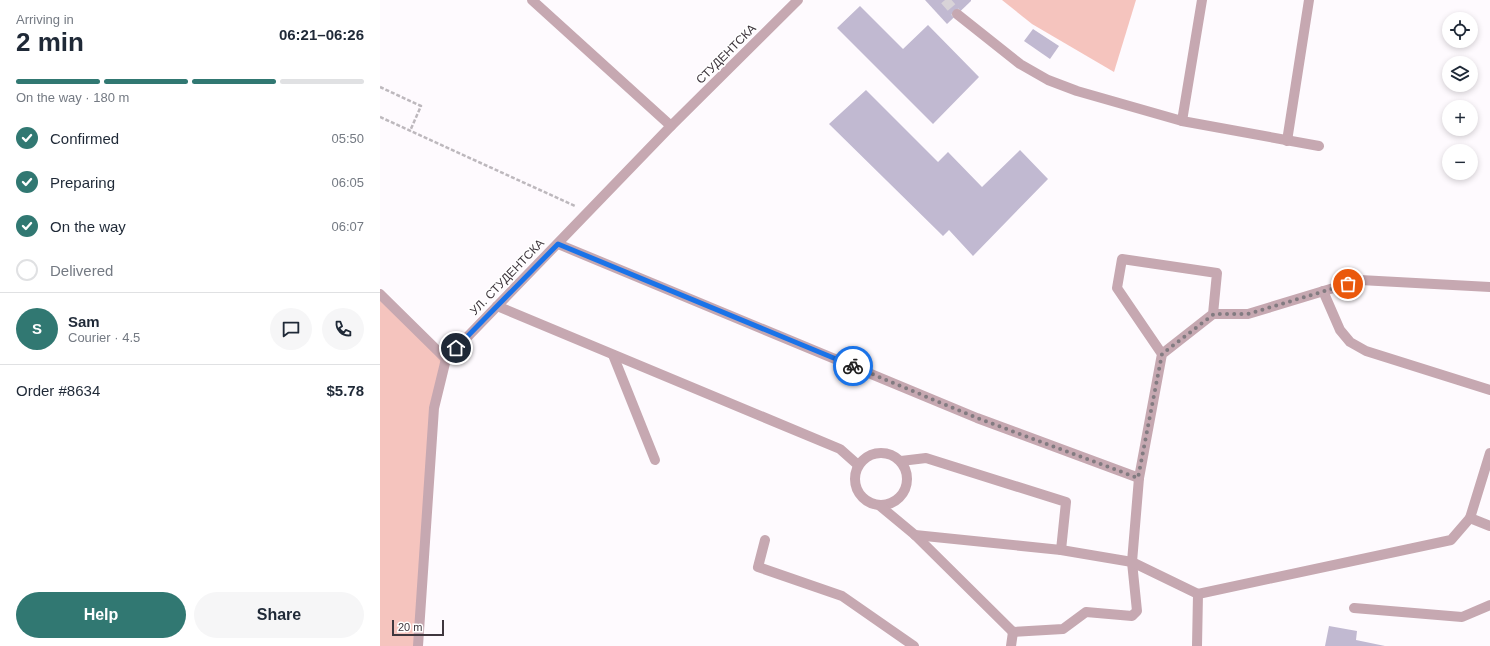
<!DOCTYPE html>
<meta charset="utf-8">
<style>
body{margin:0;font-family:Helvetica,sans-serif;background:#f6f6f7;color:#1f2937;height:100vh;display:flex;flex-direction:column;font-size:15px;white-space:nowrap}
*{box-sizing:border-box;margin:0}
p{font-size:13px;color:#747a83}
.icon{flex:none;width:22px;height:22px;fill:none;stroke:currentColor;stroke-width:2;stroke-linecap:round;stroke-linejoin:round}
.map{position:relative;flex:1;overflow:hidden}
.panel{display:flex;flex-direction:column;background:#fff;width:380px}
.panel>*{flex:none}
.buttons{position:absolute;left:1062px;top:12px;display:grid;gap:8px}
.buttons a{display:grid;place-items:center;width:36px;height:36px;border-radius:50%;background:#fff;box-shadow:0 2px 6px #0003;font-size:20px}
.scale{position:absolute;left:12px;bottom:10px;width:52px;box-sizing:border-box;padding-left:4px;border:2px solid #3f373e;border-top:0;font-size:11px;line-height:14px;white-space:nowrap;color:#3f373e;-webkit-text-stroke:3px #fff;paint-order:stroke}
.pin{position:absolute;display:grid;place-items:center;width:34px;height:34px;color:#fff;margin:-17px;border:2px solid #fff;border-radius:50%;box-shadow:0 1px 4px #0007}
.courier{position:absolute;display:grid;place-items:center;width:40px;height:40px;margin:-20px;border:3px solid #1a73e8;border-radius:50%;background:#fff;color:#222;box-shadow:0 1px 5px #0007}
.overview em{font-style:normal;font-weight:700}
.overview div{display:flex;flex-direction:column-reverse}
.overview{display:flex;align-items:center;justify-content:space-between;height:68px;padding:0 16px}
h1{font-size:26px;font-weight:700;line-height:30px}
.bar{display:grid;grid-template-columns:repeat(4,1fr);gap:6px 4px;align-content:center;height:48px;padding:0 16px}
.bar i{height:5px;border-radius:3px;background:#e0e1e3}
.bar .selected{background:#317872}
.bar p{grid-column:span 4}
.line{display:flex;align-items:center;gap:10px;padding:0 16px;border-top:1px solid #e0e1e3}
.line div{flex:1}
.round{display:grid;place-items:center;flex:none;width:42px;height:42px;border-radius:21px;background:#f6f6f7}
ol{padding:0 16px;list-style:none}
li{display:flex;align-items:center;gap:12px;height:44px}
li p{margin-inline-start:auto}
li .icon{padding:4px;border-radius:50%;background:#317872;color:#fff;stroke-width:4}
li:last-child{color:#747a83}
li i{width:22px;height:22px;border:2px solid #e0e1e3;border-radius:50%}
.action{display:flex;gap:8px;margin-top:auto;padding:8px 16px}
.action a{flex:1;height:46px;border-radius:24px;background:#317872;color:#fff;font-size:16px;font-weight:700;line-height:46px;text-align:center}
.action a+a{background:#f6f6f7;color:#1f2937}
main{display:flex;flex:1;min-height:0}
.map>svg:first-child{display:block}
.green{fill:#f5c4be}
.building{fill:#c1b9d1}
.lines{fill:none;stroke-linecap:round;stroke-linejoin:round}
.minor-tunnel{stroke:#d8d3d8;stroke-width:10;stroke-dasharray:10 5;stroke-linecap:butt}
.path{stroke:#bdb8bd;stroke-width:2.5;stroke-dasharray:4 2;stroke-linecap:butt}
.minor{stroke:#c6a8b1;stroke-width:10}
.done{stroke:#827b81;stroke-width:4;stroke-dasharray:0 7.2}
.route{stroke:#1a73e8;stroke-width:5}
.labels{text-anchor:middle;stroke-width:3;stroke-linejoin:round;paint-order:stroke}
.street-label{font-size:12px;fill:#3f373e;stroke:#fff}
</style>
<main>
<section class="panel">
<div class="overview"><div><h1>2 min</h1><p>Arriving in</p></div><em>06:21–06:26</em></div>
<div class="bar"><i class="selected"></i><i class="selected"></i><i class="selected"></i><i></i><p>On the way · 180 m</p></div>
<ol>
<li><svg class="icon" aria-label="check" viewBox="0 0 24 24"><path d="M5 12l5 5 9-10"/></svg>Confirmed<p>05:50</p></li>
<li><svg class="icon" aria-label="check" viewBox="0 0 24 24"><path d="M5 12l5 5 9-10"/></svg>Preparing<p>06:05</p></li>
<li><svg class="icon" aria-label="check" viewBox="0 0 24 24"><path d="M5 12l5 5 9-10"/></svg>On the way<p>06:07</p></li>
<li><i></i>Delivered</li>
</ol>
<div class="line" style="height:72px"><b class="round" style="background:#317872;color:#fff">S</b><div><b>Sam</b><p>Courier · 4.5</p></div><a class="round"><svg class="icon" aria-label="chat" viewBox="0 0 24 24"><path d="M4 5h16v11H9l-5 4z"/></svg></a><a class="round"><svg class="icon" aria-label="phone" viewBox="0 0 24 24"><path d="M5 4h4l2 5-3 2q2 4 5 5l2-3 5 2v4C11 20 4 13 5 4z"/></svg></a></div>
<div class="line" style="height:52px"><div>Order #8634</div><b>$5.78</b></div>
<div class="action"><a>Help</a><a>Share</a></div>
</section>
<div class="map">
<svg width="1110" height="646" viewBox="0 0 1110 646">
<rect width="100%" height="100%" fill="#fefafe"/>
<g class="green">
<path d="M622,0H756L734,72L652,24Z"/>
<path d="M0,294L66,359L59,381L39,646H0Z"/>
</g>
<g class="building">
<path d="M545,0H591V1L567,24Z"/>
<path d="M480,6L523,49L548,25L599,77L553,124L457,28Z"/>
<path d="M653,29L679,46L670,59L644,41Z"/>
<path d="M486,90L558,162L568,152L602,187L640,150L668,179L593,256L569,230L563,236L449,124Z"/>
<path d="M949,626L977,631L976,640L1005,646H945Z"/>
</g>
<g class="lines">
<path class="minor-tunnel" d="M565,0L577,14"/>
<g class="path">
<path d="M0,87L41,106L30,131"/>
<path d="M0,117L195,206"/>
</g>
<g class="minor">
<path d="M152,0L291,126"/>
<path d="M577,14L640,64L668,80L697,91L802,121L939,146"/>
<path d="M802,121L822,0"/>
<path d="M907,141L929,0"/>
<path d="M178,244L597,418L759,478"/>
<path d="M943,291L960,330L970,342L986,351L1110,390"/>
<path d="M0,294L66,359"/>
<path d="M117,306L460,449L478,465"/>
<path d="M833,314H868L980,280L1110,287"/>
<path d="M233,355L275,460"/>
<circle cx="501" cy="479" r="26"/>
<path d="M1110,453L1090,518L1110,526"/>
<path d="M521,461L546,458L686,502L681,550"/>
<path d="M500,506L535,535L633,632L683,629L706,612L752,616L757,611L752,562L759,478L782,354L737,288L742,259L837,273L833,314L782,354"/>
<path d="M535,535L681,550L752,562L818,594"/>
<path d="M385,540L378,567L462,596L534,646"/>
<path d="M974,608L1082,617L1110,605"/>
<path d="M38,646L54,408L66,359L291,126L418,0"/>
<path d="M631,646L633,632"/>
<path d="M817,646L818,594L1071,540L1090,518"/>
</g>
</g>
<g class="lines">
<path class="done" d="M473,366L597,418L758,478L782,354L834,314H868L968,284"/>
<path class="route" d="M76,348L178,244L473,366"/>
</g>
<g class="labels">
<g class="street-label">
<text transform="translate(346 54) rotate(-45)" y="4">СТУДЕНТСКА</text>
<text transform="translate(127 277) rotate(-46)" y="4">УЛ. СТУДЕНТСКА</text>
</g>
</g>
</svg>
<div class="buttons">
<a><svg class="icon" aria-label="locate" viewBox="0 0 24 24"><circle cx="12" cy="12" r="6"/><path d="M12 2v4M12 18v4M2 12h4M18 12h4"/></svg></a>
<a><svg class="icon" aria-label="layers" viewBox="0 0 24 24"><path d="M12 4l9 5-9 5-9-5zM3 14l9 5 9-5"/></svg></a>
<a>+</a>
<a>−</a>
</div>
<div class="scale">20 m</div>
<div class="pin" style="left:968px;top:284px;background:#ea580c"><svg class="icon" aria-label="bag" viewBox="0 0 24 24"><path d="M5 8h14l-1 12H6zM9 8a3 3 0 0 1 6 0"/></svg></div>
<div class="pin" style="left:76px;top:348px;background:#1f2937"><svg class="icon" aria-label="home" viewBox="0 0 24 24"><path d="M3 11l9-7 9 7M6 9v11h12V9"/></svg></div>
<div class="courier" style="left:473px;top:366px"><svg class="icon" aria-label="bike" viewBox="0 0 24 24"><circle cx="6" cy="16" r="4"/><circle cx="18" cy="16" r="4"/><path d="M6 16l4-8h5l3 8M10 8l3 8H6M13 5h3"/></svg></div>
</div>
</main>
